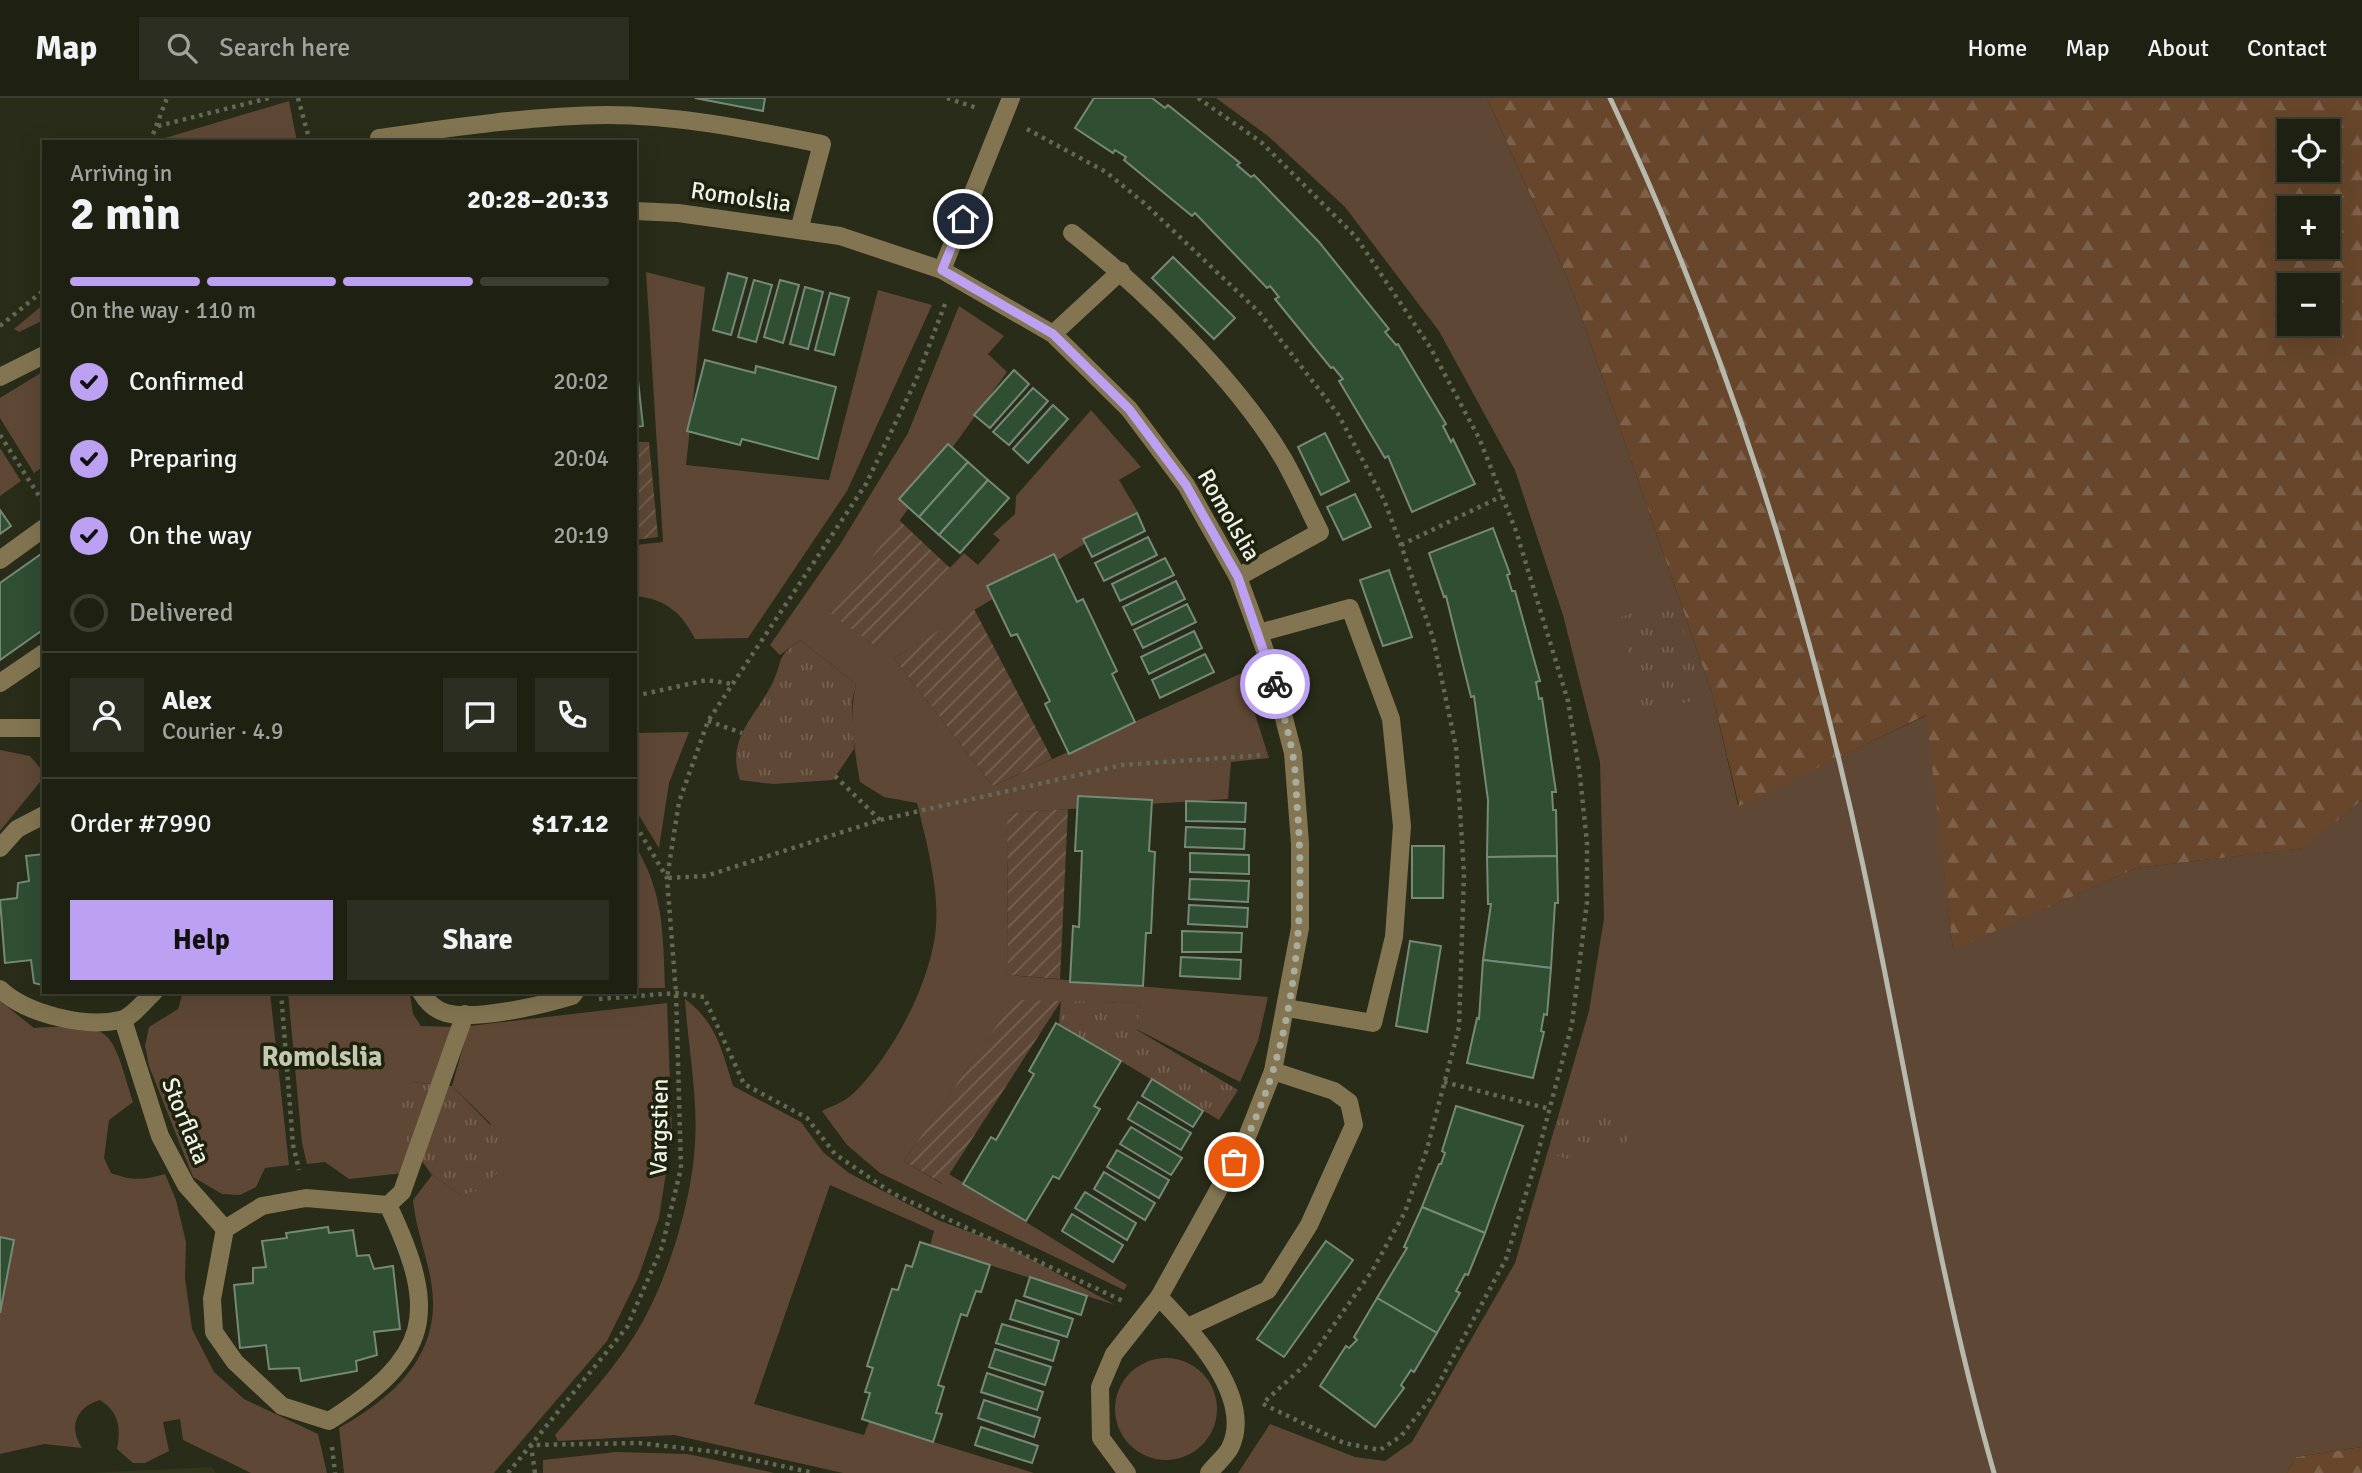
<!DOCTYPE html>
<meta charset="utf-8">
<style>
body{margin:0;font-family:Signika,sans-serif;background:#2b2e20;color:#f1f3f6;height:100vh;display:flex;flex-direction:column;font-size:26px;white-space:nowrap}
*{box-sizing:border-box;margin:0}
p{font-size:23px;color:#a1a39f}
.icon{flex:none;width:38px;height:38px;fill:none;stroke:currentColor;stroke-width:2;stroke-linecap:round;stroke-linejoin:round}
.map{position:relative;flex:1;overflow:hidden}
.panel{position:absolute;left:42px;top:42px;width:595px;height:854px;display:flex;flex-direction:column;background:#1e2112;border-radius:0px;box-shadow:0 7px 28px #0002,0 0 0 2px #3c3e32}
.panel>*{flex:none}
.tools{position:absolute;left:2277px;top:21px;display:grid;gap:14px}
.tools a{display:grid;place-items:center;width:63px;height:63px;border-radius:0px;background:#1e2112;box-shadow:0 7px 28px #0002,0 0 0 2px #3c3e32;font-size:35px}
.pin{position:absolute;display:grid;place-items:center;width:60px;height:60px;color:#fff;margin:-30px;border:4px solid #fff;border-radius:50%;box-shadow:0 2px 7px #0007}
.courier{position:absolute;display:grid;place-items:center;width:70px;height:70px;margin:-35px;border:5px solid #bca0f2;border-radius:50%;background:#fff;color:#222;box-shadow:0 2px 9px #0007}
.headline em{font-style:normal;font-weight:800}
.headline div{display:flex;flex-direction:column-reverse}
.headline{display:flex;align-items:center;justify-content:space-between;height:119px;padding:0 28px}
h1{font-size:46px;font-weight:800;line-height:52px}
.bar{display:grid;grid-template-columns:repeat(4,1fr);gap:10px 7px;align-content:center;height:84px;padding:0 28px}
.bar i{height:9px;border-radius:5px;background:#3c3e32}
.bar .on{background:#bca0f2}
.bar p{grid-column:span 4}
.line{display:flex;align-items:center;gap:18px;padding:0 28px;border-top:2px solid #3c3e32}
.line div{flex:1}
.round{display:grid;place-items:center;flex:none;width:74px;height:74px;border-radius:0px;background:#2b2e20}
ol{padding:0 28px;list-style:none}
li{display:flex;align-items:center;gap:21px;height:77px}
li p{margin-inline-start:auto}
li .icon{padding:7px;border-radius:50%;background:#bca0f2;color:#111;stroke-width:4}
li:last-child{color:#a1a39f}
li i{width:38px;height:38px;border:4px solid #3c3e32;border-radius:50%}
.primary-button{display:flex;gap:14px;margin-top:auto;padding:14px 28px}
.primary-button a{flex:1;height:80px;border-radius:0px;background:#bca0f2;color:#111;font-size:28px;font-weight:800;line-height:80px;text-align:center}
.primary-button a+a{background:#2b2e20;color:#f1f3f6}
header{display:flex;align-items:center;gap:42px;box-sizing:border-box;height:98px;padding:0 35px;background:#1e2112;border-bottom:2px solid #3c3e32}
header strong{font-size:33px}
nav{display:flex;gap:38px;margin-inline-start:auto;font-size:24px}
.search{width:490px;height:63px;background:#2b2e20;display:flex;align-items:center;gap:18px;box-sizing:border-box;padding:0 24px;border-radius:0px;color:#a1a39f;font-size:26px}
.map>svg:first-child{display:block}
.built{fill:#31361c}
.grass{fill:#5e4735}
.forest{fill:url(#forest-firs);fill-rule:evenodd}
.park{fill:url(#park-tufts)}
.garden{fill:url(#garden-furrows)}
.building{fill:#2f4e32;stroke:#768977;stroke-width:2}
.lines{fill:none;stroke-linecap:round;stroke-linejoin:round}
.path{stroke:#646856;stroke-width:4.5;stroke-dasharray:3.5 5;stroke-linecap:butt}
.minor{stroke:#837551;stroke-width:18}
.rail{stroke:#b6b9ab;stroke-width:5}
.done{stroke:#a9ad9e;stroke-width:7;stroke-dasharray:0 12.6}
.route{stroke:#bca0f2;stroke-width:9}
.labels{text-anchor:middle;stroke-width:7;stroke-linejoin:round;paint-order:stroke}
.street-label{font-size:24px;fill:#eff2e6;stroke:#1e220f}
.quarter-label{font-size:28px;font-weight:bold;fill:#c3c8b0;stroke:#1e220f}
</style>
<header>
<strong>Map</strong>
<div class="search"><svg class="icon" aria-label="search" viewBox="0 0 24 24"><circle cx="10" cy="10" r="6"/><path d="M15 15l6 6"/></svg>Search here</div>
<nav><a>Home</a><a>Map</a><a>About</a><a>Contact</a></nav>
</header>
<div class="map">
<svg width="2362" height="1375" viewBox="0 0 2362 1375">
<defs>
<pattern id="forest-firs" width="22" height="20" patternUnits="userSpaceOnUse" patternTransform="scale(1.75)"><rect width="22" height="20" fill="#67462b"/><path d="M5 1l3.5 6h-7zM16 11l3.5 6h-7z" fill="#7d614a"/></pattern>
<pattern id="park-tufts" width="24" height="20" patternUnits="userSpaceOnUse" patternTransform="scale(1.75)"><rect width="24" height="20" fill="#5e4735"/><path d="M3 7l-1-3M5 7V3M7 7l1-3M15 17l-1-3M17 17v-4M19 17l1-3" fill="none" stroke="#756252"/></pattern>
<pattern id="garden-furrows" width="10" height="10" patternUnits="userSpaceOnUse" patternTransform="scale(1.75)"><rect width="10" height="10" fill="#5e4735"/><path d="M-1 1l2-2M0 10L10 0M9 11l2-2" fill="none" stroke="#756252"/></pattern>
</defs>
<rect width="100%" height="100%" fill="#282c18"/>
<path class="built" d="M212,1369L216,1375H84H86Z"/>
<g class="grass">
<path d="M1216,0H1487L1570,186L1712,595L1738,707L1927,617L1953,851L2136,770L2303,750L2362,702V1349L2296,1359L2287,1375H1238L1270,1326L1355,1359L1385,1363L1412,1344L1515,1165L1589,913L1604,820L1600,664L1563,517L1515,372L1439,233L1345,109L1268,38Z"/>
<path d="M289,3L297,44H163L165,40Z"/>
<path d="M646,174L705,189L686,367L829,382L878,192L932,207L847,393L748,540L695,541C682,515 666,501 635,498V447L663,444Z"/>
<path d="M44,206V222L19,234L14,231Z"/>
<path d="M959,208L1004,238L988,256L1007,274L832,516L875,548L964,455L978,467L1000,442L993,436L1015,416L1016,398L1091,312L1141,369L1119,382L1138,414L894,560L993,688L1242,575L1269,660L1231,664L1228,701L1007,715L1008,877L1268,899L1258,943L1240,984L1136,931L1140,905L1014,903L904,1063L942,1086L949,1076L1127,1187L1124,1192L880,1075L847,1047L822,1013C832,1008 846,1003 854,995C893,956 932,883 936,828C939,790 926,742 917,705L884,699L860,684C854,651 849,618 856,586L800,542L780,557L770,547L841,445L908,335Z"/>
<path d="M44,273V368L34,375L0,320V300Z"/>
<path d="M0,350L21,383L0,398Z"/>
<path d="M689,634L669,685L659,750L635,711V635Z"/>
<path d="M0,652L30,658L41,671L40,684L0,733Z"/>
<path d="M635,747C664,796 663,834 665,890H635Z"/>
<path d="M183,894H270L289,1067L265,1070L256,1089L240,1097L222,1096L193,1079L149,968L145,948L149,929L178,911Z"/>
<path d="M288,894L410,896L413,916L421,928L456,929L434,986L411,984L406,1040L414,1051L404,1075L349,1081L325,1064L307,1066L302,1045Z"/>
<path d="M685,901C716,924 722,952 733,988L801,1024L823,1054L849,1075L938,1122L1009,1149L1115,1207L930,1148L934,1133L830,1087L754,1306L864,1337L869,1324L1034,1375H843L674,1337L558,1343L555,1337C586,1301 620,1265 643,1223C670,1174 692,1101 695,1045C698,997 688,949 685,901Z"/>
<path d="M0,903L34,930C115,925 110,930 133,1004L109,1022L104,1060L111,1075C132,1083 144,1082 165,1076L176,1102L186,1144L185,1180L192,1231L214,1274L244,1301L318,1336L327,1375H251L183,1342L180,1321L163,1324L169,1353L145,1365H133L117,1351C121,1330 119,1314 100,1302C76,1309 68,1329 82,1350L44,1346L0,1356Z"/>
<path d="M667,905L672,1036L659,1120L638,1180L607,1243L494,1375H344L339,1330C385,1304 432,1267 433,1208C434,1173 416,1137 413,1102L432,1077L461,1097L491,1026L452,988L469,928Z"/>
<circle cx="1166" cy="1311" r="51"/>
<path d="M616,1354L688,1356L774,1375H543V1362Z"/>
</g>
<g class="forest">
<path d="M1487,0H2362V702L2304,750L2136,770L1953,852L1926,617L1739,708L1712,595L1570,186ZM2289,33H2328V72H2289ZM2289,110H2328V149H2289ZM2289,187H2328V226H2289Z"/>
<path d="M2362,1349V1375H2287L2296,1359Z"/>
</g>
<g class="park">
<path d="M1673,499L1704,600L1644,615L1619,520Z"/>
<path d="M800,542L856,586L852,604L854,651L833,682L773,686L740,682C725,639 758,617 774,582C784,558 776,560 800,542Z"/>
<path d="M1061,903L1140,905L1137,932L1238,992L1219,1022L1059,926Z"/>
<path d="M411,984L452,988L501,1038L504,1053L501,1071L479,1092L461,1097L432,1077L396,1027L393,1014L396,1000Z"/>
<path d="M1563,1004L1633,1028L1621,1056L1576,1042L1567,1061L1549,1055Z"/>
</g>
<g class="garden">
<path d="M635,344H649L658,439L635,442Z"/>
<path d="M899,422L950,470L875,548L831,516Z"/>
<path d="M974,511L1052,661L993,688L894,560Z"/>
<path d="M1068,711L1060,881L1008,877L1007,715Z"/>
<path d="M1014,902L1061,903L943,1086L904,1063Z"/>
</g>
<g class="building">
<path d="M695,0H765L763,13Z"/>
<path d="M1094,0H1152L1165,10L1168,7L1240,65L1237,67L1251,79L1254,77L1319,144L1389,231L1385,234L1396,247L1398,246L1446,326L1443,328L1451,344L1453,341L1475,386L1412,414L1388,358L1385,360L1339,283L1343,281L1333,269L1331,270L1275,201L1279,199L1270,188L1267,190L1195,115L1192,118L1124,62L1126,59L1115,52L1113,55L1075,30Z"/>
<path d="M1173,159L1235,220L1214,241L1152,180Z"/>
<path d="M728,175L747,180L731,237L713,232Z"/>
<path d="M754,182L772,187L756,244L738,239Z"/>
<path d="M780,182L799,187L783,245L764,239Z"/>
<path d="M805,189L823,194L808,251L790,246Z"/>
<path d="M830,195L849,200L834,257L815,252Z"/>
<path d="M635,255L643,328L635,329Z"/>
<path d="M705,262L755,275L756,268L836,289L818,361L742,341L740,347L687,333Z"/>
<path d="M1014,272L1029,286L990,330L974,317Z"/>
<path d="M1033,290L1048,303L1009,347L993,334Z"/>
<path d="M1053,307L1068,321L1028,365L1013,351Z"/>
<path d="M1325,335L1349,383L1321,397L1298,349Z"/>
<path d="M948,346L968,364L919,419L899,401Z"/>
<path d="M968,364L988,382L939,437L919,419Z"/>
<path d="M988,382L1009,400L960,455L939,437Z"/>
<path d="M1355,396L1371,429L1343,442L1327,409Z"/>
<path d="M0,412L11,428L0,436Z"/>
<path d="M1137,415L1145,433L1092,459L1083,441Z"/>
<path d="M1493,430L1510,476L1507,477L1512,493H1515L1540,583L1536,584L1539,601L1542,600L1556,694H1552L1553,712H1556L1557,758L1487,759L1488,702L1474,598L1471,599L1446,498L1444,499L1429,455Z"/>
<path d="M1148,439L1157,457L1104,483L1095,465Z"/>
<path d="M44,454V531L0,562V485Z"/>
<path d="M1054,456L1077,504L1083,501L1117,573L1112,576L1135,624L1069,656L1045,606L1050,603L1017,536L1011,538L987,488Z"/>
<path d="M1165,460L1174,477L1120,503L1112,486Z"/>
<path d="M1389,472L1412,539L1383,548L1360,482Z"/>
<path d="M1176,483L1185,501L1132,527L1123,509Z"/>
<path d="M1187,506L1196,524L1143,550L1134,532Z"/>
<path d="M1194,533L1202,550L1149,576L1141,559Z"/>
<path d="M1205,556L1214,574L1160,600L1152,582Z"/>
<path d="M1078,698L1152,702L1149,753L1155,754L1151,835H1146L1143,888L1070,884L1073,828L1079,829L1082,753H1075Z"/>
<path d="M1186,703L1246,705L1245,724L1186,723Z"/>
<path d="M1186,729L1245,731L1244,751L1185,749Z"/>
<path d="M1412,748H1444L1443,800H1412Z"/>
<path d="M1190,755L1249,757V776L1190,774Z"/>
<path d="M44,756V886L42,887L34,885L31,862L5,865L0,802L17,800L18,785L29,783L26,758Z"/>
<path d="M1557,758L1558,805H1555L1551,870L1483,862L1491,806H1488L1487,759Z"/>
<path d="M1190,781L1249,783L1248,804L1189,801Z"/>
<path d="M1189,807L1248,810L1247,829L1188,826Z"/>
<path d="M1182,833L1242,835L1241,854H1182Z"/>
<path d="M1410,843L1441,848L1427,934L1396,928Z"/>
<path d="M1181,859L1241,862L1240,881L1180,878Z"/>
<path d="M1483,862L1551,870L1547,917L1544,916L1541,933L1544,934L1533,980L1467,965L1477,920L1479,921Z"/>
<path d="M1056,925L1121,963L1094,1008L1100,1011L1059,1081L1053,1078L1026,1123L963,1086L991,1039L996,1042L1034,976L1029,973Z"/>
<path d="M1152,981L1203,1013L1193,1029L1142,998Z"/>
<path d="M1138,1004L1191,1035L1181,1052L1128,1021Z"/>
<path d="M1456,1008L1523,1028L1485,1135L1422,1109L1439,1066H1441L1445,1055L1442,1053Z"/>
<path d="M1131,1029L1182,1060L1171,1077L1120,1046Z"/>
<path d="M1117,1052L1169,1082L1159,1100L1107,1069Z"/>
<path d="M1104,1074L1155,1105L1145,1122L1094,1091Z"/>
<path d="M1085,1094L1136,1125L1127,1142L1075,1110Z"/>
<path d="M1422,1109L1485,1135L1468,1177L1465,1176L1456,1193L1460,1195L1437,1235L1377,1200L1407,1150L1404,1149Z"/>
<path d="M1072,1116L1123,1147L1113,1164L1062,1133Z"/>
<path d="M328,1129L329,1135L353,1132L357,1158L369,1157L374,1171L393,1168L400,1231L374,1234L377,1257L356,1263L357,1273L301,1283L299,1270L269,1271L266,1247L240,1250L234,1187L253,1185V1170L266,1169L262,1143L287,1140L286,1135Z"/>
<path d="M0,1139L14,1142L0,1215Z"/>
<path d="M1326,1143L1353,1162L1284,1259L1257,1241Z"/>
<path d="M920,1144L990,1167L981,1194L976,1193L967,1218L961,1216L938,1287L944,1289L936,1315L942,1316L933,1344L862,1321L870,1295L865,1294L873,1270L867,1268L892,1191L898,1192L906,1167L912,1169Z"/>
<path d="M1030,1179L1087,1198L1081,1217L1024,1198Z"/>
<path d="M1377,1200L1437,1235L1414,1274L1411,1272L1401,1287L1404,1290L1375,1329L1320,1288L1346,1248L1349,1250L1357,1242L1354,1239Z"/>
<path d="M1016,1202L1073,1221L1067,1239L1010,1221Z"/>
<path d="M1002,1226L1059,1243L1053,1263L996,1245Z"/>
<path d="M995,1251L1051,1269L1045,1287L989,1269Z"/>
<path d="M987,1275L1043,1294L1037,1312L981,1294Z"/>
<path d="M984,1302L1040,1320L1034,1339L978,1320Z"/>
<path d="M981,1329L1038,1348L1032,1365L975,1347Z"/>
</g>
<g class="lines">
<g class="path">
<path d="M298,0L310,44"/>
<path d="M947,0L977,10"/>
<path d="M1198,0L1261,44L1356,139L1430,249L1479,340L1516,433L1568,603L1580,678L1587,745V804L1572,926L1535,1066L1506,1161L1431,1300L1401,1338L1380,1352L1344,1345L1263,1306"/>
<path d="M158,28L269,0"/>
<path d="M1027,31L1106,74L1144,105L1259,214L1338,316L1384,402L1401,447L1433,540L1456,649L1464,776L1459,929L1427,1051L1405,1114L1372,1173L1306,1266L1262,1306"/>
<path d="M150,44L167,0"/>
<path d="M945,206L916,282L866,386L708,623L679,704L667,780L706,778L880,722L1122,667L1265,657"/>
<path d="M0,228L44,192"/>
<path d="M0,337L43,404"/>
<path d="M1401,447L1502,398"/>
<path d="M635,598L707,582L732,586"/>
<path d="M708,623L742,635"/>
<path d="M835,678L880,722"/>
<path d="M281,894L293,1047L299,1072"/>
<path d="M599,901L676,895L704,899L744,986L807,1020L835,1056L892,1095L1123,1203"/>
<path d="M1444,984L1550,1011"/>
<path d="M332,1349L335,1375"/>
<path d="M508,1375L627,1229L662,1149L681,1070L676,895L667,780L635,726"/>
<path d="M535,1375L531,1347L639,1345L717,1354L814,1375"/>
</g>
<g class="minor">
<path d="M380,44L379,40C455,29 530,18 607,17C679,17 751,32 822,46L799,132"/>
<path d="M635,113L678,115L840,138L942,172L1053,236L1129,311L1186,387L1238,479L1270,566L1293,655L1300,745V830L1273,973L1245,1044L1159,1199L1114,1256L1100,1289L1101,1340L1127,1375"/>
<path d="M1072,135C1144,191 1238,283 1284,362C1297,385 1308,410 1320,434L1238,479"/>
<path d="M942,172L1011,0"/>
<path d="M1053,236L1121,173"/>
<path d="M0,279L44,257"/>
<path d="M0,462L44,430"/>
<path d="M1259,535L1350,510L1391,621L1402,728L1394,839L1373,925L1287,910"/>
<path d="M0,585L44,555"/>
<path d="M0,630H44"/>
<path d="M0,750L17,731L44,717"/>
<path d="M0,891C26,916 85,930 120,922C132,920 145,902 154,894"/>
<path d="M421,894C427,904 435,912 446,915C475,923 543,907 572,898L575,894"/>
<path d="M123,922L160,1038L186,1087L225,1131"/>
<path d="M388,1107C440,1216 431,1258 329,1323L282,1308L235,1264L214,1234L212,1201L225,1131L262,1108L306,1100L388,1107L402,1094L465,916"/>
<path d="M1159,1199C1191,1232 1255,1299 1230,1350C1225,1359 1215,1367 1209,1375"/>
<path d="M1188,1229L1268,1192L1309,1127L1354,1027L1349,1004L1334,993L1273,973"/>
</g>
<path class="rail" d="M1610,0C1723,238 1807,506 1862,763C1906,967 1937,1175 1994,1375"/>
</g>
<g class="lines">
<path class="done" d="M1234,1064C1294,958 1307,826 1297,707C1296,689 1296,671 1292,653C1288,631 1281,609 1275,586"/>
<path class="route" d="M963,121L942,172L1053,236L1129,311L1186,387L1238,479L1275,586"/>
</g>
<g class="labels">
<g class="street-label">
<text transform="translate(741 99) rotate(8)" y="8">Romolslia</text>
<text transform="translate(1229 417) rotate(60)" y="8">Romolslia</text>
<text transform="translate(186 1023) rotate(68)" y="8">Storflata</text>
<text transform="translate(659 1029) rotate(-89)" y="8">Vargstien</text>
</g>
<g class="quarter-label">
<text x="322" y="968">Romolslia</text>
</g>
</g>
</svg>
<div class="tools">
<a><svg class="icon" aria-label="locate" viewBox="0 0 24 24"><circle cx="12" cy="12" r="6"/><path d="M12 2v4M12 18v4M2 12h4M18 12h4"/></svg></a>
<a>+</a>
<a>−</a>
</div>
<div class="pin" style="left:1234px;top:1064px;background:#ea580c"><svg class="icon" aria-label="bag" viewBox="0 0 24 24"><path d="M5 8h14l-1 12H6zM9 8a3 3 0 0 1 6 0"/></svg></div>
<div class="pin" style="left:963px;top:121px;background:#1f2937"><svg class="icon" aria-label="home" viewBox="0 0 24 24"><path d="M3 11l9-7 9 7M6 9v11h12V9"/></svg></div>
<div class="courier" style="left:1275px;top:586px"><svg class="icon" aria-label="bike" viewBox="0 0 24 24"><circle cx="6" cy="16" r="4"/><circle cx="18" cy="16" r="4"/><path d="M6 16l4-8h5l3 8M10 8l3 8H6M13 5h3"/></svg></div>
<section class="panel">
<div class="headline"><div><h1>2 min</h1><p>Arriving in</p></div><em>20:28–20:33</em></div>
<div class="bar"><i class="on"></i><i class="on"></i><i class="on"></i><i></i><p>On the way · 110 m</p></div>
<ol>
<li><svg class="icon" aria-label="check" viewBox="0 0 24 24"><path d="M5 12l5 5 9-10"/></svg>Confirmed<p>20:02</p></li>
<li><svg class="icon" aria-label="check" viewBox="0 0 24 24"><path d="M5 12l5 5 9-10"/></svg>Preparing<p>20:04</p></li>
<li><svg class="icon" aria-label="check" viewBox="0 0 24 24"><path d="M5 12l5 5 9-10"/></svg>On the way<p>20:19</p></li>
<li><i></i>Delivered</li>
</ol>
<div class="line" style="height:126px"><a class="round"><svg class="icon" aria-label="person" viewBox="0 0 24 24"><circle cx="12" cy="8" r="4"/><path d="M4 21q1-7 8-7t8 7"/></svg></a><div><b>Alex</b><p>Courier · 4.9</p></div><a class="round"><svg class="icon" aria-label="chat" viewBox="0 0 24 24"><path d="M4 5h16v11H9l-5 4z"/></svg></a><a class="round"><svg class="icon" aria-label="phone" viewBox="0 0 24 24"><path d="M5 4h4l2 5-3 2q2 4 5 5l2-3 5 2v4C11 20 4 13 5 4z"/></svg></a></div>
<div class="line" style="height:91px"><div>Order #7990</div><b>$17.12</b></div>
<div class="primary-button"><a>Help</a><a>Share</a></div>
</section>
</div>
